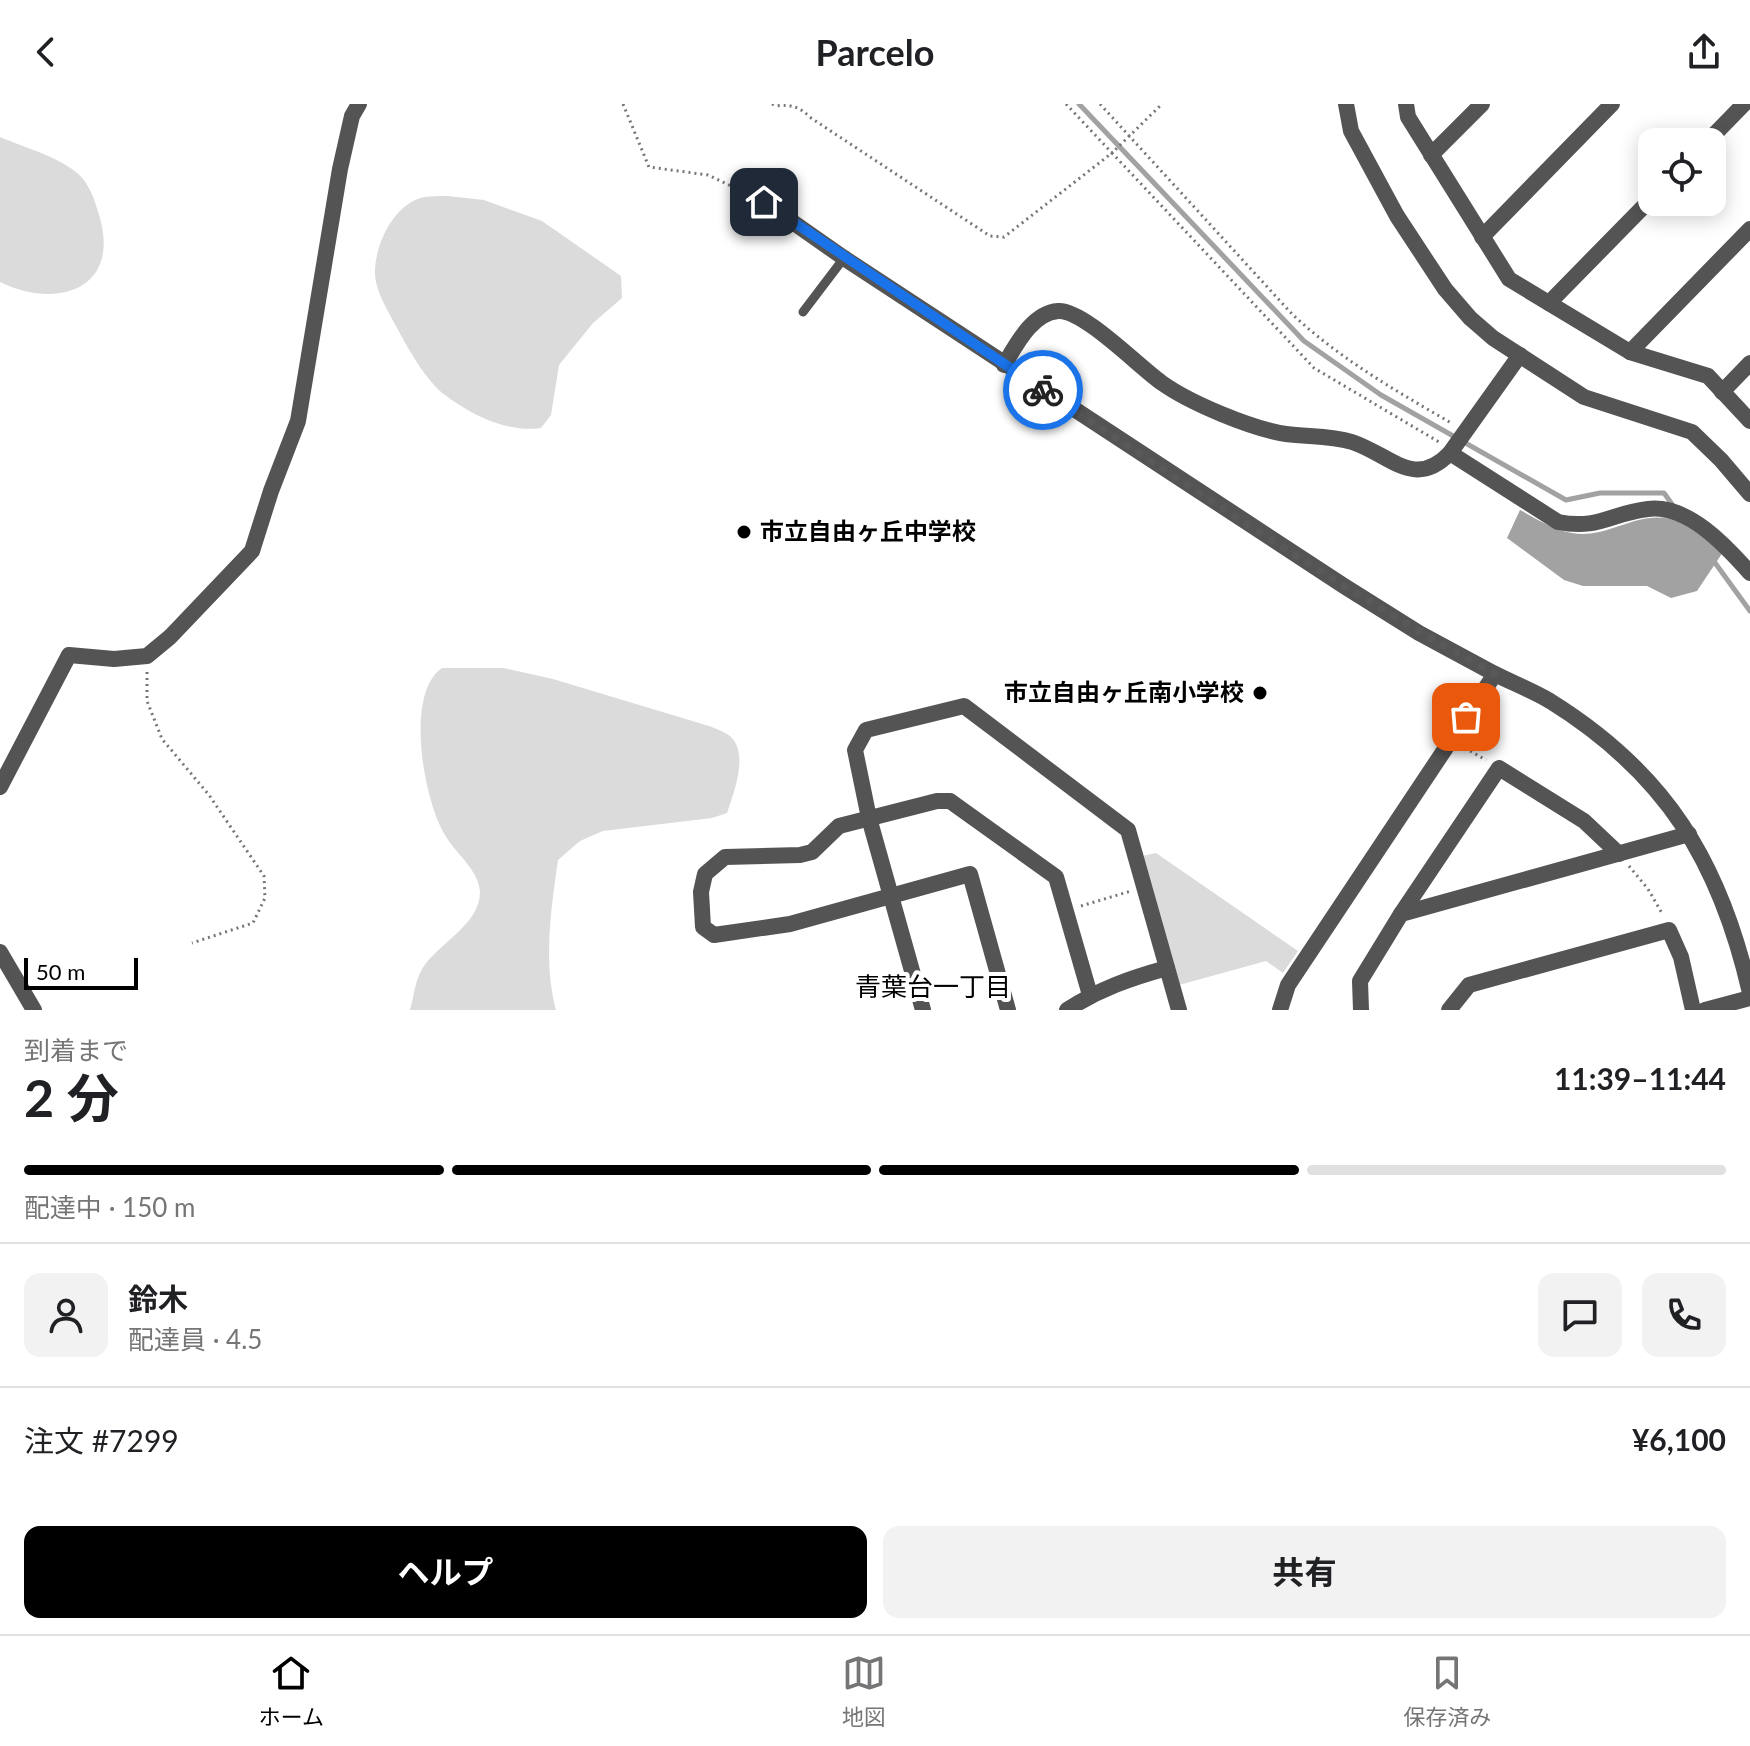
<!DOCTYPE html>
<html lang="ja">
<meta charset="utf-8">
<style>
body{margin:0;font-family:Lato,"Noto Sans JP",sans-serif;background:#f2f2f2;color:#202124;height:100vh;display:flex;flex-direction:column;font-size:30px;white-space:nowrap}
*{box-sizing:border-box;margin:0}
p{font-size:26px;color:#757577}
.icon{flex:none;width:44px;height:44px;fill:none;stroke:currentColor;stroke-width:2;stroke-linecap:round;stroke-linejoin:round}
.map{position:relative;height:906px;overflow:hidden}
.panel{display:flex;flex-direction:column;background:#fff;flex:1}
.panel>*{flex:none}
.buttons{position:absolute;left:1638px;top:24px;display:grid;gap:16px}
.buttons a{display:grid;place-items:center;width:88px;height:88px;border-radius:16px;background:#fff;box-shadow:0 4px 20px #0003;font-size:40px}
.scale{position:absolute;left:24px;bottom:20px;width:114px;box-sizing:border-box;padding-left:8px;border:4px solid #000;border-top:0;font-size:22px;line-height:28px;white-space:nowrap;color:#000;-webkit-text-stroke:6px #fff;paint-order:stroke}
.pin{position:absolute;display:grid;place-items:center;width:68px;height:68px;color:#fff;margin:-34px;border-radius:16px;box-shadow:0 4px 12px #0006}
.courier{position:absolute;display:grid;place-items:center;width:80px;height:80px;margin:-40px;border:6px solid #1a73e8;border-radius:50%;background:#fff;color:#222;box-shadow:0 2px 10px #0007}
.overview em{font-style:normal;font-weight:700}
.overview div{display:flex;flex-direction:column-reverse}
.overview{display:flex;align-items:center;justify-content:space-between;height:136px;padding:0 24px}
h1{font-size:52px;font-weight:700;line-height:60px}
.bar{display:grid;grid-template-columns:repeat(4,1fr);gap:12px 8px;align-content:center;height:96px;padding:0 24px}
.bar i{height:10px;border-radius:6px;background:#e0e0e0}
.bar .selected{background:#000}
.bar p{grid-column:span 4}
.line{display:flex;align-items:center;gap:20px;padding:0 24px;border-top:2px solid #e0e0e0}
.line div{flex:1}
.round{display:grid;place-items:center;flex:none;width:84px;height:84px;border-radius:16px;background:#f2f2f2}
.cta{display:flex;gap:16px;margin-top:auto;padding:16px 24px}
.cta a{flex:1;height:92px;border-radius:16px;background:#000;color:#fff;font-size:32px;font-weight:700;line-height:92px;text-align:center}
.cta a+a{background:#f2f2f2;color:#202124}
header{display:flex;justify-content:space-between;align-items:center;height:104px;padding:0 24px;background:#fff;font-size:36px;font-weight:700}
.menu{display:flex;justify-content:space-around;align-items:center;height:112px;border-top:2px solid #e0e0e0;background:#fff;font-size:22px;color:#757577}
.menu a{display:grid;justify-items:center;gap:4px}
.menu .selected{color:#000}
.map>svg:first-child{display:block}
.green{fill:#dbdbdb}
.water{fill:#a2a2a2}
.lines{fill:none;stroke-linecap:round;stroke-linejoin:round}
.stream{stroke:#a2a2a2;stroke-width:5}
.path{stroke:#767676;stroke-width:3;stroke-dasharray:2 4;stroke-linecap:butt}
.service{stroke:#545454;stroke-width:9}
.minor{stroke:#545454;stroke-width:16}
.tertiary{stroke:#545454;stroke-width:16}
.done{stroke:#595959;stroke-width:8;stroke-dasharray:0 14.4}
.route{stroke:#1a73e8;stroke-width:10}
.poi-dot{fill:#000;stroke:#fff;stroke-width:3}
.labels{text-anchor:middle;stroke-width:8;stroke-linejoin:round;paint-order:stroke}
.poi-label{font-size:24px;font-weight:bold;fill:#000;stroke:#fff;text-anchor:start}
.neighbourhood-label{font-size:26px;fill:#000;stroke:#fff}
</style>
<header><svg class="icon" aria-label="back" viewBox="0 0 24 24"><path d="M15 5l-7 7 7 7"/></svg>Parcelo<svg class="icon" aria-label="share" viewBox="0 0 24 24"><path d="M12 15V3M7 8l5-5 5 5M5 13v7h14v-7"/></svg></header>
<div class="map">
<svg width="1750" height="906" viewBox="0 0 1750 906">
<rect width="100%" height="100%" fill="#fff"/>
<g class="green">
<path d="M0,33C23,43 67,55 83,75C92,86 96,101 100,114C120,187 55,205 0,178Z"/>
<path d="M448,92L484,96L542,117L621,172L622,194L593,219L559,261L551,311L541,324C508,329 471,311 445,291C426,277 407,243 396,222C388,207 376,188 375,171C374,142 393,100 424,93C431,92 440,92 448,92Z"/>
<path d="M442,564H503L553,575L709,622C715,624 722,627 727,630C751,645 734,688 727,709L712,714L603,727L580,737L558,756C551,805 543,858 556,906H410C414,892 415,877 422,865C437,840 480,821 480,788C479,766 455,749 445,731C424,697 404,590 442,564Z"/>
<path d="M1156,749L1298,847L1283,869L1266,857L1179,881L1142,752Z"/>
</g>
<path class="water" d="M1520,406C1537,415 1553,426 1572,429C1605,436 1636,407 1670,415C1688,419 1708,438 1723,448L1697,487L1671,494L1647,482H1583L1564,476L1507,434Z"/>
<g class="lines">
<g class="stream">
<path d="M1079,0L1304,237L1381,291L1566,396L1600,389H1664L1674,403"/>
<path d="M1713,456L1750,507"/>
</g>
<g class="path">
<path d="M623,0L649,63L708,71L750,91"/>
<path d="M772,0L776,2C791,0 800,3 811,14L990,132L1004,133L1112,49L1314,264L1439,338"/>
<path d="M1066,0L1112,49L1162,0"/>
<path d="M1100,0L1292,210C1340,255 1396,287 1453,320"/>
<path d="M147,568V597L162,635L209,691L264,772L265,794L253,819L192,839"/>
<path d="M1465,644L1486,656"/>
<path d="M1629,762L1648,785L1663,811"/>
<path d="M1081,802L1131,787"/>
</g>
<path class="service" d="M803,208L844,154"/>
<g class="minor">
<path d="M1346,0L1351,27L1397,112L1445,185L1470,214L1493,234L1584,293L1692,328L1721,356L1750,390"/>
<path d="M1406,0L1408,13L1509,175L1630,248L1708,272L1750,317"/>
<path d="M1707,38L1744,0"/>
<path d="M1431,51L1482,0"/>
<path d="M764,98L844,154"/>
<path d="M1482,133L1612,0"/>
<path d="M1549,199L1652,94"/>
<path d="M1630,248L1750,125"/>
<path d="M1520,251L1450,349L1558,418C1599,426 1611,409 1648,405C1688,400 1727,443 1750,469"/>
<path d="M1722,288L1750,259"/>
<path d="M1495,570C1513,579 1533,587 1550,597C1666,669 1720,758 1750,889"/>
<path d="M0,683L69,551L114,555L147,552L170,533L252,447L271,387L298,317L340,65L352,12L359,0"/>
<path d="M1401,810L1499,664L1584,717L1619,750"/>
<path d="M0,848L34,906"/>
<path d="M923,906L869,714L855,646L866,626L964,602L1128,726L1179,906"/>
<path d="M1008,906L970,770L790,820L714,831L703,823L701,788L705,770L725,753L800,751L812,748L839,722L937,697H950L1056,773L1090,891"/>
<path d="M1067,906C1099,885 1131,874 1167,864"/>
<path d="M1361,906L1360,877L1401,810L1689,730"/>
<path d="M1449,906L1469,881L1669,826L1681,853L1693,906"/>
<path d="M1705,906L1750,894"/>
</g>
<g class="tertiary">
<path d="M844,154L1344,482L1419,529L1495,570L1288,881L1280,906"/>
<path d="M1004,261C1016,241 1032,209 1058,207C1083,205 1139,263 1162,279C1190,299 1252,325 1286,330C1309,333 1330,331 1352,338C1391,351 1414,386 1450,349"/>
</g>
</g>
<g class="lines">
<path class="done" d="M1043,286C1192,383 1339,485 1495,570L1466,613"/>
<path class="route" d="M764,98L1043,286"/>
</g>
<g class="poi-dot">
<circle cx="744" cy="428" r="8"/>
<circle cx="1260" cy="589" r="8"/>
</g>
<g class="labels">
<g class="poi-label">
<text x="760" y="436">市立自由ヶ丘中学校</text>
<text x="1244" y="597" text-anchor="end">市立自由ヶ丘南小学校</text>
</g>
<g class="neighbourhood-label">
<text x="933" y="892">青葉台一丁目</text>
</g>
</g>
</svg>
<div class="buttons">
<a><svg class="icon" aria-label="locate" viewBox="0 0 24 24"><circle cx="12" cy="12" r="6"/><path d="M12 2v4M12 18v4M2 12h4M18 12h4"/></svg></a>
</div>
<div class="scale">50 m</div>
<div class="pin" style="left:1466px;top:613px;background:#ea580c"><svg class="icon" aria-label="bag" viewBox="0 0 24 24"><path d="M5 8h14l-1 12H6zM9 8a3 3 0 0 1 6 0"/></svg></div>
<div class="pin" style="left:764px;top:98px;background:#1f2937"><svg class="icon" aria-label="home" viewBox="0 0 24 24"><path d="M3 11l9-7 9 7M6 9v11h12V9"/></svg></div>
<div class="courier" style="left:1043px;top:286px"><svg class="icon" aria-label="bike" viewBox="0 0 24 24"><circle cx="6" cy="16" r="4"/><circle cx="18" cy="16" r="4"/><path d="M6 16l4-8h5l3 8M10 8l3 8H6M13 5h3"/></svg></div>
</div>
<section class="panel">
<div class="overview"><div><h1>2 分</h1><p>到着まで</p></div><em>11:39–11:44</em></div>
<div class="bar"><i class="selected"></i><i class="selected"></i><i class="selected"></i><i></i><p>配達中 · 150 m</p></div>
<div class="line" style="height:144px"><a class="round"><svg class="icon" aria-label="person" viewBox="0 0 24 24"><circle cx="12" cy="8" r="4"/><path d="M4 21q1-7 8-7t8 7"/></svg></a><div><b>鈴木</b><p>配達員 · 4.5</p></div><a class="round"><svg class="icon" aria-label="chat" viewBox="0 0 24 24"><path d="M4 5h16v11H9l-5 4z"/></svg></a><a class="round"><svg class="icon" aria-label="phone" viewBox="0 0 24 24"><path d="M5 4h4l2 5-3 2q2 4 5 5l2-3 5 2v4C11 20 4 13 5 4z"/></svg></a></div>
<div class="line" style="height:104px"><div>注文 #7299</div><b>¥6,100</b></div>
<div class="cta"><a>ヘルプ</a><a>共有</a></div>
</section>
<nav class="menu">
<a class="selected"><svg class="icon" aria-label="home" viewBox="0 0 24 24"><path d="M3 11l9-7 9 7M6 9v11h12V9"/></svg>ホーム</a>
<a><svg class="icon" aria-label="map" viewBox="0 0 24 24"><path d="M3 6l6-2 6 2 6-2v14l-6 2-6-2-6 2zM9 4v14M15 6v14"/></svg>地図</a>
<a><svg class="icon" aria-label="saved" viewBox="0 0 24 24"><path d="M7 4h10v16l-5-4-5 4z"/></svg>保存済み</a>
</nav>
